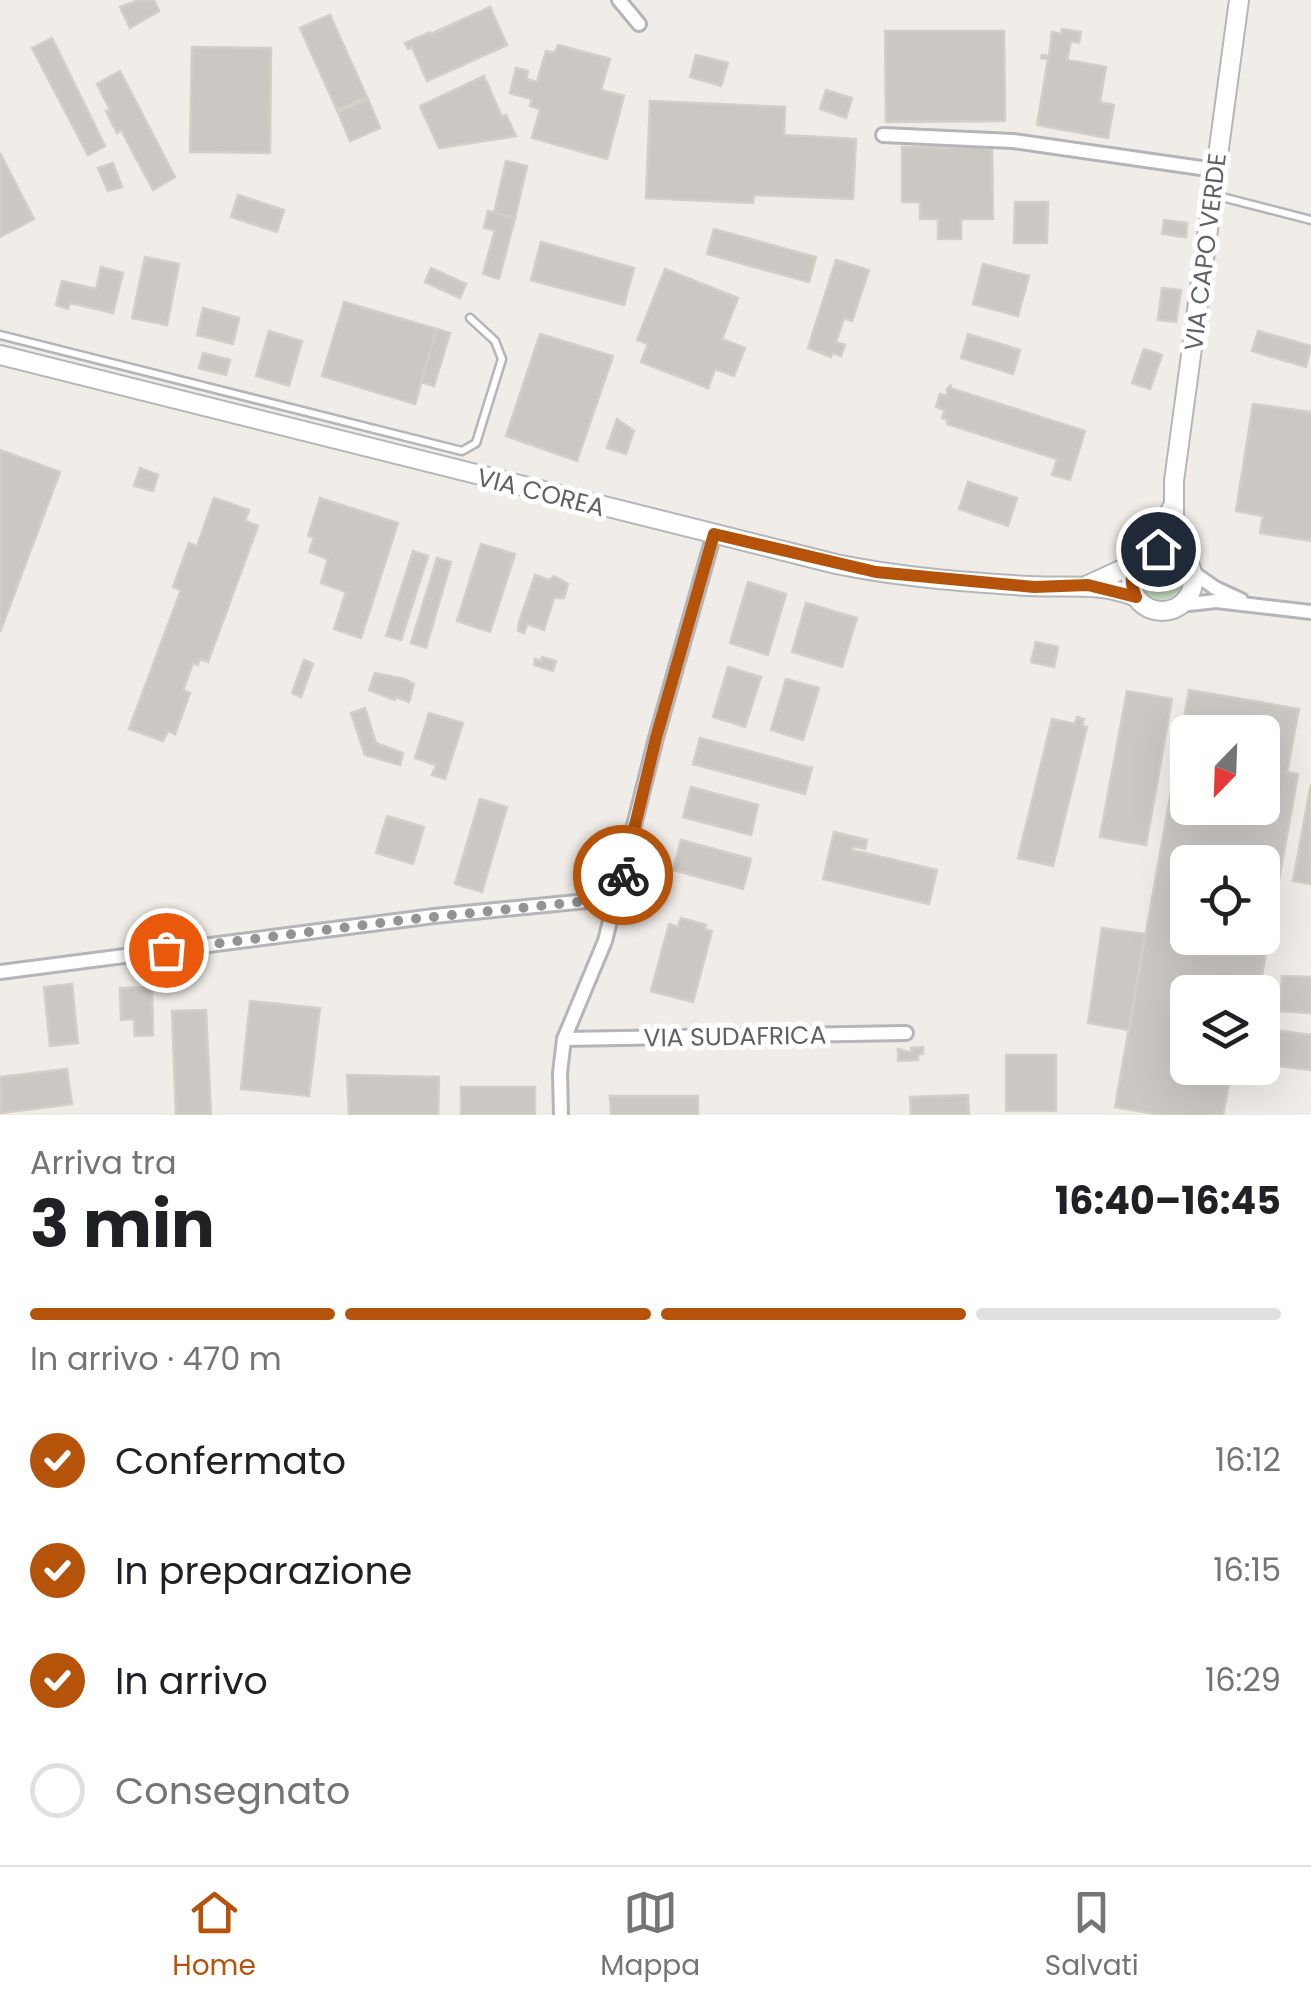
<!DOCTYPE html>
<html lang="it">
<meta charset="utf-8">
<style>
body{margin:0;font-family:Poppins,sans-serif;background:#f2f2f2;color:#202124;height:100vh;display:flex;flex-direction:column;font-size:38px;white-space:nowrap}
*{box-sizing:border-box;margin:0}
p{font-size:32px;color:#757577}
.icon{flex:none;width:55px;height:55px;fill:none;stroke:currentColor;stroke-width:2;stroke-linecap:round;stroke-linejoin:round}
.map{position:relative;height:1115px;overflow:hidden}
.drawer{display:flex;flex-direction:column;background:#fff;flex:1}
.drawer>*{flex:none}
.needle{width:65px;rotate:203deg}
.tools{position:absolute;left:1170px;top:715px;display:grid;gap:20px}
.tools a{display:grid;place-items:center;width:110px;height:110px;border-radius:15px;background:#fff;box-shadow:0 10px 40px #0002;font-size:50px}
.pin{position:absolute;display:grid;place-items:center;width:85px;height:85px;color:#fff;margin:-42px;border:5px solid #fff;border-radius:50%;box-shadow:0 2px 10px #0007}
.courier{position:absolute;display:grid;place-items:center;width:100px;height:100px;margin:-50px;border:8px solid #b45309;border-radius:50%;background:#fff;color:#222;box-shadow:0 2px 12px #0007}
.head em{font-style:normal;font-weight:700}
.head div{display:flex;flex-direction:column-reverse}
.head{display:flex;align-items:center;justify-content:space-between;height:170px;padding:0 30px}
h1{font-size:65px;font-weight:700;line-height:75px}
.bar{display:grid;grid-template-columns:repeat(4,1fr);gap:15px 10px;align-content:center;height:120px;padding:0 30px}
.bar i{height:12px;border-radius:8px;background:#e0e0e0}
.bar .on{background:#b45309}
.bar p{grid-column:span 4}
ol{padding:0 30px;list-style:none}
li{display:flex;align-items:center;gap:30px;height:110px}
li p{margin-inline-start:auto}
li .icon{padding:10px;border-radius:50%;background:#b45309;color:#fff;stroke-width:4}
li:last-child{color:#757577}
li i{width:55px;height:55px;border:5px solid #e0e0e0;border-radius:50%}
.dock{display:flex;justify-content:space-around;align-items:center;height:140px;border-top:2px solid #e0e0e0;background:#fff;font-size:28px;color:#757577}
.dock a{display:grid;justify-items:center;gap:5px}
.dock .on{color:#b45309}
.map>svg:first-child{display:block}
.green{fill:#c9e4c7}
.building{fill:#cbc8c4;stroke:#d4cfc6;stroke-width:2.5;fill-rule:evenodd}
.lines{fill:none;stroke-linecap:round;stroke-linejoin:round}
.lane-casing{stroke:#b3b5b8;stroke-width:11}
.street-casing{stroke:#b3b5b8;stroke-width:18}
.secondary-casing{stroke:#b4b7ba;stroke-width:22}
.lane{stroke:#fff;stroke-width:6}
.street{stroke:#fff;stroke-width:12}
.secondary{stroke:#fff;stroke-width:18}
.done{stroke:#929394;stroke-width:10;stroke-dasharray:0 18}
.route{stroke:#b45309;stroke-width:12}
.labels{text-anchor:middle;stroke-width:10;stroke-linejoin:round;paint-order:stroke}
.street-label{font-size:25px;fill:#5f6366;stroke:#fff}
</style>
<div class="map">
<svg width="1311" height="1115" viewBox="0 0 1311 1115">
<rect width="100%" height="100%" fill="#f0ede8"/>
<circle class="green" cx="1161" cy="579" r="21"/>
<g class="building">
<path d="M139,0H154L159,11L130,28L120,7Z"/>
<path d="M490,7L507,45L427,81L412,47L408,49L405,43L430,32L431,34Z"/>
<path d="M330,15L367,97L337,110L300,28Z"/>
<path d="M1062,29L1081,32L1079,43L1071,41L1067,60L1106,67L1100,102L1114,105L1108,138L1037,125L1048,59L1041,58L1042,55L1049,56L1052,32L1061,34Z"/>
<path d="M885,31H1004L1005,121L886,122Z"/>
<path d="M52,38L105,146L88,155L32,48Z"/>
<path d="M558,45L610,59L601,90L624,96L607,159L532,138L540,109L530,106L532,99L510,93L516,68L528,71L526,79L537,82L546,51L555,53Z"/>
<path d="M192,47L271,48L270,153L190,152Z"/>
<path d="M696,55L728,63L721,86L690,77Z"/>
<path d="M120,71L175,177L153,190L121,130L117,133L106,111L110,110L97,84Z"/>
<path d="M484,76L502,117L506,115L516,136L439,148L420,106Z"/>
<path d="M826,90L852,98L846,118L820,109Z"/>
<path d="M368,99L380,128L350,141L338,112Z"/>
<path d="M650,101L785,107L784,135L856,139L853,199L754,195L753,203L646,198Z"/>
<path d="M902,147H992L993,219H961V239H938V219H920V202H902Z"/>
<path d="M0,153L34,219L0,237Z"/>
<path d="M506,161L527,166L515,218L494,213Z"/>
<path d="M113,163L122,187L108,191L98,168Z"/>
<path d="M238,195L284,210L277,232L231,217Z"/>
<path d="M1015,202H1048L1047,243H1014Z"/>
<path d="M488,211L515,218L499,279L483,274L495,230L484,228Z"/>
<path d="M1164,220L1187,223L1186,237L1162,234Z"/>
<path d="M714,229L816,257L809,282L707,254Z"/>
<path d="M541,242L634,268L624,305L531,280Z"/>
<path d="M145,257L179,264L167,325L132,318Z"/>
<path d="M836,260L869,270L852,321L844,318L836,342L845,345L841,356L832,353L831,357L808,348Z"/>
<path d="M983,264L1029,276L1018,316L973,304Z"/>
<path d="M101,267L123,273L113,313L70,303L68,309L56,305L62,281L96,289Z"/>
<path d="M431,268L466,284L460,298L425,282Z"/>
<path d="M665,269L738,298L722,339L745,348L734,376L715,369L708,388L641,362L648,344L637,340Z"/>
<path d="M1162,288L1181,290L1176,322L1158,320Z"/>
<path d="M344,302L437,329L415,404L322,376Z"/>
<path d="M203,308L239,318L233,344L197,335Z"/>
<path d="M437,329L450,333L434,386L421,382Z"/>
<path d="M269,331L302,341L289,386L256,376Z"/>
<path d="M1258,331L1311,346L1306,367L1252,351Z"/>
<path d="M540,334L613,356L577,461L506,436Z"/>
<path d="M968,334L1020,350L1013,374L961,358Z"/>
<path d="M1144,349L1162,355L1150,389L1132,383Z"/>
<path d="M203,353L230,360L226,375L199,368Z"/>
<path d="M951,385L950,388L1085,431L1070,480L1052,475L1057,459L947,424L948,420L942,418L945,410L936,407L940,394L947,396V389Z"/>
<path d="M1253,404L1311,412V541L1260,533L1263,516L1236,511Z"/>
<path d="M617,419L634,431L626,454L607,448Z"/>
<path d="M0,450L60,472L0,632Z"/>
<path d="M140,468L158,475L153,491L134,486Z"/>
<path d="M968,482L1017,498L1008,526L959,509Z"/>
<path d="M214,498L249,510L245,521L258,526L208,662L200,659L198,665L193,663L183,690L190,693L175,734L168,731L163,741L129,729L181,590L173,587L189,543L197,546Z"/>
<path d="M320,498L398,523L361,638L334,629L346,592L321,583L328,559L309,552L314,538L308,536Z"/>
<path d="M481,544L515,554L490,632L457,621Z"/>
<path d="M413,551L428,556L401,640L386,636Z"/>
<path d="M437,558L451,562L426,648L411,643Z"/>
<path d="M535,575L549,580L554,576L568,584L564,598H554L544,630L527,624L524,633L518,631L519,622Z"/>
<path d="M748,582L786,594L768,655L730,643Z"/>
<path d="M806,603L857,618L842,667L792,652Z"/>
<path d="M1036,642L1058,647L1054,667L1031,662Z"/>
<path d="M542,657L556,661L553,671L534,665L535,659L541,661Z"/>
<path d="M304,660L313,664L301,697L292,693Z"/>
<path d="M728,667L761,677L745,727L713,717Z"/>
<path d="M375,673L405,679L414,684L409,702L396,697L395,700L369,690Z"/>
<path d="M786,679L819,688L803,740L771,730Z"/>
<path d="M1189,690L1299,709L1287,772L1298,774L1259,992H1188V1068H1232L1223,1115H1160L1115,1107ZM1188,732H1262V808H1188ZM1188,862H1262V938H1188Z"/>
<path d="M1127,691L1172,699L1146,845L1100,837Z"/>
<path d="M365,708L376,743L403,753L400,765L365,755L351,713Z"/>
<path d="M429,713L463,723L445,779L432,775L436,765L415,758Z"/>
<path d="M1077,717L1084,719L1082,726L1087,727L1053,866L1018,858L1052,719L1075,724Z"/>
<path d="M700,738L812,768L805,794L693,764Z"/>
<path d="M1311,784V884L1293,881Z"/>
<path d="M691,787L758,805L751,835L683,817Z"/>
<path d="M480,799L507,807L482,892L455,884Z"/>
<path d="M387,816L424,827L413,864L376,853Z"/>
<path d="M834,832L867,840L865,849L853,846L852,850L937,870L929,904L823,879Z"/>
<path d="M681,840L751,859L743,889L673,870Z"/>
<path d="M681,918L706,925L705,929L712,931L693,1002L651,991L669,924L678,927Z"/>
<path d="M1102,928L1145,934L1129,1030L1088,1023Z"/>
<path d="M1282,976L1311,977V1013L1279,1011Z"/>
<path d="M72,984L78,1043L50,1046L44,987Z"/>
<path d="M152,987L153,1035L135,1036L134,1019L121,1020L120,988Z"/>
<path d="M250,1001L320,1008L309,1096L241,1089Z"/>
<path d="M206,1010L211,1115H176L172,1011Z"/>
<path d="M1268,1029L1311,1035V1070L1263,1064Z"/>
<path d="M923,1047V1054H918V1060L898,1061V1049L912,1053L911,1048Z"/>
<rect x="1006" y="1055" width="50" height="56"/>
<path d="M67,1069L72,1104L1,1113L0,1077Z"/>
<path d="M347,1075L439,1077L438,1115H349Z"/>
<rect x="461" y="1087" width="74" height="28"/>
<path d="M968,1095L969,1115H911L910,1097Z"/>
<path d="M610,1096H698V1115H611Z"/>
</g>
<g class="lines">
<g class="lane-casing">
<g id="lane">
<path d="M1214,195L1311,220"/>
<path d="M0,335L462,451L476,443L502,359L495,341L470,318"/>
</g>
</g>
<g class="street-casing">
<g id="street">
<path d="M619,0L639,24"/>
<path d="M883,135L1013,141L1215,170"/>
<path d="M1191,571L1215,588L1241,600"/>
<path d="M1180,605L1216,601L1311,612"/>
<path d="M0,972L434,916L617,898"/>
<path d="M564,1039L906,1033"/>
<path d="M561,1115L560,1073L564,1039L605,941L656,738L714,534"/>
</g>
</g>
<g class="secondary-casing">
<g id="secondary">
<path d="M0,355L836,564C899,577 964,582 1029,586C1066,588 1101,582 1136,597"/>
<circle cx="1162" cy="580" r="31"/>
<path d="M1148,552L1174,504"/>
<path d="M1181,556L1174,523V481L1239,0"/>
<path d="M1088,585L1136,563"/>
</g>
</g>
<use href="#lane" class="lane"/>
<use href="#street" class="street"/>
<use href="#secondary" class="secondary"/>
</g>
<g class="lines">
<path class="done" d="M166,950L404,920L617,898L623,875"/>
<path class="route" d="M623,875L656,738L714,534L876,572L1034,587L1088,585L1136,597C1126,575 1134,556 1158,549"/>
</g>
<g class="labels">
<g class="street-label">
<text transform="translate(1205 252) rotate(-83)" y="9">VIA CAPO VERDE</text>
<text transform="translate(541 492) rotate(14)" y="9">VIA COREA</text>
<text transform="translate(735 1036) rotate(-1)" y="9">VIA SUDAFRICA</text>
</g>
</g>
</svg>
<div class="tools">
<a><svg class="needle" viewBox="-14 -14 28 28"><path d="M0-13l5 13h-10z" fill="#e53935"/><path d="M0 13l5-13h-10z" fill="#757577"/></svg></a>
<a><svg class="icon" aria-label="locate" viewBox="0 0 24 24"><circle cx="12" cy="12" r="6"/><path d="M12 2v4M12 18v4M2 12h4M18 12h4"/></svg></a>
<a><svg class="icon" aria-label="layers" viewBox="0 0 24 24"><path d="M12 4l9 5-9 5-9-5zM3 14l9 5 9-5"/></svg></a>
</div>
<div class="pin" style="left:166px;top:950px;background:#ea580c"><svg class="icon" aria-label="bag" viewBox="0 0 24 24"><path d="M5 8h14l-1 12H6zM9 8a3 3 0 0 1 6 0"/></svg></div>
<div class="pin" style="left:1158px;top:549px;background:#1f2937"><svg class="icon" aria-label="home" viewBox="0 0 24 24"><path d="M3 11l9-7 9 7M6 9v11h12V9"/></svg></div>
<div class="courier" style="left:623px;top:875px"><svg class="icon" aria-label="bike" viewBox="0 0 24 24"><circle cx="6" cy="16" r="4"/><circle cx="18" cy="16" r="4"/><path d="M6 16l4-8h5l3 8M10 8l3 8H6M13 5h3"/></svg></div>
</div>
<section class="drawer">
<div class="head"><div><h1>3 min</h1><p>Arriva tra</p></div><em>16:40–16:45</em></div>
<div class="bar"><i class="on"></i><i class="on"></i><i class="on"></i><i></i><p>In arrivo · 470 m</p></div>
<ol>
<li><svg class="icon" aria-label="check" viewBox="0 0 24 24"><path d="M5 12l5 5 9-10"/></svg>Confermato<p>16:12</p></li>
<li><svg class="icon" aria-label="check" viewBox="0 0 24 24"><path d="M5 12l5 5 9-10"/></svg>In preparazione<p>16:15</p></li>
<li><svg class="icon" aria-label="check" viewBox="0 0 24 24"><path d="M5 12l5 5 9-10"/></svg>In arrivo<p>16:29</p></li>
<li><i></i>Consegnato</li>
</ol>
</section>
<nav class="dock">
<a class="on"><svg class="icon" aria-label="home" viewBox="0 0 24 24"><path d="M3 11l9-7 9 7M6 9v11h12V9"/></svg>Home</a>
<a><svg class="icon" aria-label="map" viewBox="0 0 24 24"><path d="M3 6l6-2 6 2 6-2v14l-6 2-6-2-6 2zM9 4v14M15 6v14"/></svg>Mappa</a>
<a><svg class="icon" aria-label="saved" viewBox="0 0 24 24"><path d="M7 4h10v16l-5-4-5 4z"/></svg>Salvati</a>
</nav>
